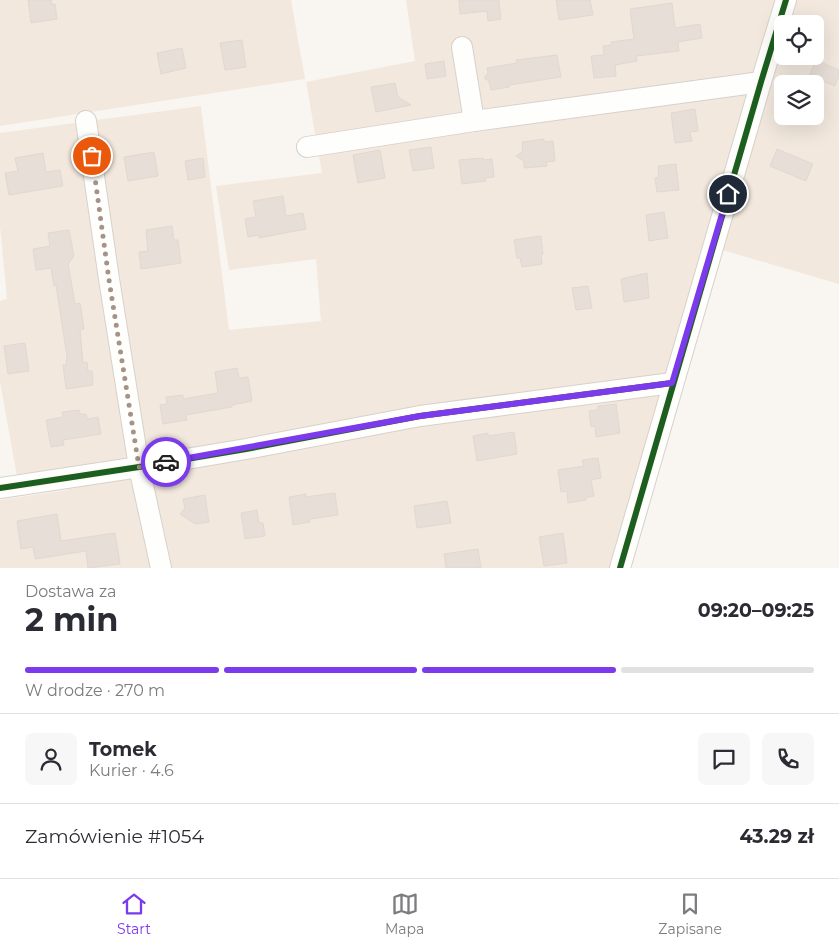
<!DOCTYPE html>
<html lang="pl">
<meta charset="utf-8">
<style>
body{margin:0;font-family:Montserrat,sans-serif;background:#f7f7f7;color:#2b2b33;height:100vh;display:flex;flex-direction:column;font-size:19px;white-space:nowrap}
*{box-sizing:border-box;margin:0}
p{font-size:16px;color:#7c7c81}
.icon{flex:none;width:28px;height:28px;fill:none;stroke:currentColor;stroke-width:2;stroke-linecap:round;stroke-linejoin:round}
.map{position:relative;height:568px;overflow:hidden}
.panel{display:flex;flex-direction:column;background:#fff;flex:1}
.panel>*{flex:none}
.fabs{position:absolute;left:774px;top:15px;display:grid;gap:10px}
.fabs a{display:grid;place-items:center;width:50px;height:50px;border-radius:8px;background:#fff;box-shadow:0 5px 20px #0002;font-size:25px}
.pin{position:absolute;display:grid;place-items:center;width:42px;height:42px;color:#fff;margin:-21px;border:2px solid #fff;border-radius:50%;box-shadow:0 1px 5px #0007}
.courier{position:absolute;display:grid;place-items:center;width:50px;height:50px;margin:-25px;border:4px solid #7c3aed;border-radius:50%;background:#fff;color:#222;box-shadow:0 1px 6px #0007}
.headline em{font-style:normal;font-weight:700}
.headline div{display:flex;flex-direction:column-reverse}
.headline{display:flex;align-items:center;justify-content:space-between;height:85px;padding:0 25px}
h1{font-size:32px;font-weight:700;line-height:38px}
.bar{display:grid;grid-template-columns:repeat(4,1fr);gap:8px 5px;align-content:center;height:60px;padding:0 25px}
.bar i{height:6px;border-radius:4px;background:#e1e1e2}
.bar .current{background:#7c3aed}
.bar p{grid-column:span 4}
.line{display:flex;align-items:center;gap:12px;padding:0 25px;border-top:1px solid #e1e1e2}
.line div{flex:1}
.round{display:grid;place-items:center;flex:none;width:52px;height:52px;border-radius:8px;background:#f7f7f7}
.dock{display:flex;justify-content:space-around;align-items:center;height:70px;border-top:1px solid #e1e1e2;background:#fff;font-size:14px;color:#7c7c81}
.dock a{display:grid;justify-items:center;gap:2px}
.dock .current{color:#7c3aed}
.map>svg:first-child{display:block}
.residential{fill:#f2e8de;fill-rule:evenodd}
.building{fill:#e6ded7;stroke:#e2d8d2}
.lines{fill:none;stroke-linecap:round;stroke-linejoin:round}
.minor-casing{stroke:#d7d1cb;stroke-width:22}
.minor{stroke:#fefefd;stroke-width:20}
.cycleway-casing{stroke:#fffaf3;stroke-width:9}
.cycleway{stroke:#1b5e20;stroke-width:6}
.done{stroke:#a69286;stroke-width:5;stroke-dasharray:0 9}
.route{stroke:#7c3aed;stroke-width:6}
</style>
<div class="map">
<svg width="839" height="568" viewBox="0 0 839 568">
<rect width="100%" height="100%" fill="#f9f5f0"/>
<g class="residential">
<path d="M0,0H291L305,79L0,126Z"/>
<path d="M406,0H839V284L705,245L613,568H0V500L68,490L65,468L17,476L0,382V301L7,299L0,226V133L201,106L229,330L321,321L316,259L229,270L216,186L322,173L306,82L415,61ZM782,24H815V56H782ZM782,84H815V116H782Z"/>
</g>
<g class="building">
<path d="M28,0H51L52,5L55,4L57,19L31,23Z"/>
<path d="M459,0H499L501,19L488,21L487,11L460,14Z"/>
<path d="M556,0H590L593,15L559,20Z"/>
<path d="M672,3L675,28L700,24L702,38L678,42L679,51L636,56L637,61L615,65L616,76L594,78L591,56L604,55L603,46L611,45V42L634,39L630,9Z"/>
<path d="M242,40L246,67L225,70L220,43Z"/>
<path d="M182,48L186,68L161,74L157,53Z"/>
<path d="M557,55L561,77L509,85V87L491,90L489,81L484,78L488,73L487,68L517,63L516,60Z"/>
<path d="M816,60L839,70V75L835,86L809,76Z"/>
<path d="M444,61L446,76L427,79L425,64Z"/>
<path d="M395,83L398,97L411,105L376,112L371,87Z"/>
<path d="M695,109L698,131L690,132L692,141L675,143L671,113Z"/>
<path d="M544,139V142L553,141L555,161L546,162L547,166L524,168V161L516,156L523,151L522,142Z"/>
<path d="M431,147L434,168L413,171L409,150Z"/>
<path d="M777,149L813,164L806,181L770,166Z"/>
<path d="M380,150L385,178L358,183L353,155Z"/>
<path d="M154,152L158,176L128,181L124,157Z"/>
<path d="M43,153L46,172L60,170L63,186L9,195L5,173L18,171L15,158Z"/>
<path d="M203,158L205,177L188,180L185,161Z"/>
<path d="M483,158V160L492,159L494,177L485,178L486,181L462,184L459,160Z"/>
<path d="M676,164L679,190L657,192L655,178L659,177L658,166Z"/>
<path d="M283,196L286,216L303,213L306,229L259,238V235L248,237L245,219L256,217L253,201Z"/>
<path d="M664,212L668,238L649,241L646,215Z"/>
<path d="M172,226L174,240H178L181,263L141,269L139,252L148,251L146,230Z"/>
<path d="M69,230L74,256L68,264L75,304L80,303L84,329L80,330L83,363L87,362L88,371H92L93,385L66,389L63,365H66L67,356L56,285L54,286L51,268L36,270L33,249L50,246L48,233Z"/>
<path d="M541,236L543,254L541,255L542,264L522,267L520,258H517L514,240Z"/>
<path d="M647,273L649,298L624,302L621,279Z"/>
<path d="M588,286L592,308L576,310L572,288Z"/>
<path d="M25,343L29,371L8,374L4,346Z"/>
<path d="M237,368L239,378L248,377L252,401L232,405V407L186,415L187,420L163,424L160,405L167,404L166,397L183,395V399L218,393L215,372Z"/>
<path d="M616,404L620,433L596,437L595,426L591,427L589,411L598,410V406Z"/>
<path d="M79,410L80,414H86L87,419L98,417L101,434L63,440L64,445L51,447L46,420L63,417L62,412Z"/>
<path d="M514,432L517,454L477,461L473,436L488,433V436Z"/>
<path d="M598,458L601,478L591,480L594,496L585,498L586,500L568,503L567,491L561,492L558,470L584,466L582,460Z"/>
<path d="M335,493L338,515L309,519L310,522L293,525L289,497L306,494V497Z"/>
<path d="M205,495L209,522L195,524L180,514L185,508L183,499Z"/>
<path d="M447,501L451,523L417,528L414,506Z"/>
<path d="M257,510L259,523H263L265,536L245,539L241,513Z"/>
<path d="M57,514L61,541L115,533L120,564L88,568L86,551L35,559L33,547L21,549L17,521Z"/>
<path d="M563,533L567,563L544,566L539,537Z"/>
<path d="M478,549L481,568H446L444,554Z"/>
</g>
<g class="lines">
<g class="minor-casing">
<g id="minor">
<path d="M462,47L474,121"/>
<path d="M86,121L109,279L139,467L161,568"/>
<path d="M307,147L474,121L761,82"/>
<path d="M0,488L139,467L246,449L420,416L672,383"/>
<path d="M620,568L761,82L786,0"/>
</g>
</g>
<use href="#minor" class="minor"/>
<g class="cycleway-casing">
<g id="cycleway">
<path d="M0,488L139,467L246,449L420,416L672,383"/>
<path d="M620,568L761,82L786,0"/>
</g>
</g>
<use href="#cycleway" class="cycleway"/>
</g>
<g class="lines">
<path class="done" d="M92,156L109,280L139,467L166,462"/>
<path class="route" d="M166,462L420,416L672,383L728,194"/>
</g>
</svg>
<div class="fabs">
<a><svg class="icon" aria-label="locate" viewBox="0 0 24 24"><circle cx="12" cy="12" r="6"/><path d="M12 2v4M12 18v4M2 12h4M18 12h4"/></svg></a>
<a><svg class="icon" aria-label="layers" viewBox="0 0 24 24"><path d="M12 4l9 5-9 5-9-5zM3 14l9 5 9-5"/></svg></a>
</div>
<div class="pin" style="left:92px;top:156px;background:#ea580c"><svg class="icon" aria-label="bag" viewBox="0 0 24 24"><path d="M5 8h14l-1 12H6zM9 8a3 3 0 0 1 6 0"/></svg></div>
<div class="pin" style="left:728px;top:194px;background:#1f2937"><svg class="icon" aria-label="home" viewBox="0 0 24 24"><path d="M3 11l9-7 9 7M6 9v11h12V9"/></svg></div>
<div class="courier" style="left:166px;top:462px"><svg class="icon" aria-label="car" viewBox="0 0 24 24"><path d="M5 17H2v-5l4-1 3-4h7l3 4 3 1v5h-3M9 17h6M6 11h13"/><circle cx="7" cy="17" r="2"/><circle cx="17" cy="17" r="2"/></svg></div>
</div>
<section class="panel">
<div class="headline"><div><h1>2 min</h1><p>Dostawa za</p></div><em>09:20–09:25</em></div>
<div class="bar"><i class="current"></i><i class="current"></i><i class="current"></i><i></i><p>W drodze · 270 m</p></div>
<div class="line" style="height:90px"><a class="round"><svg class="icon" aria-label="person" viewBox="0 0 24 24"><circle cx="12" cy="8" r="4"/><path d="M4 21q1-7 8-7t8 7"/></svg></a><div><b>Tomek</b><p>Kurier · 4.6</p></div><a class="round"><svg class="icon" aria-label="chat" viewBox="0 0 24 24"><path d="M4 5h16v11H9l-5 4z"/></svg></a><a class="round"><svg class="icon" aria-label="phone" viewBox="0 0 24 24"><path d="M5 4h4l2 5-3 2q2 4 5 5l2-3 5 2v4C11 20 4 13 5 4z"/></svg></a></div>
<div class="line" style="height:65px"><div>Zamówienie #1054</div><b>43.29 zł</b></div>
</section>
<nav class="dock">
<a class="current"><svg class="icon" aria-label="home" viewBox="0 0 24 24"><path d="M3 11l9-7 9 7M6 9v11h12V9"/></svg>Start</a>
<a><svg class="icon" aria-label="map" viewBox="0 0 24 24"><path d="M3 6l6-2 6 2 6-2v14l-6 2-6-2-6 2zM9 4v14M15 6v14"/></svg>Mapa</a>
<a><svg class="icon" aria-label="saved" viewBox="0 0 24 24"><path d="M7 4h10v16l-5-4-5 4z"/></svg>Zapisane</a>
</nav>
